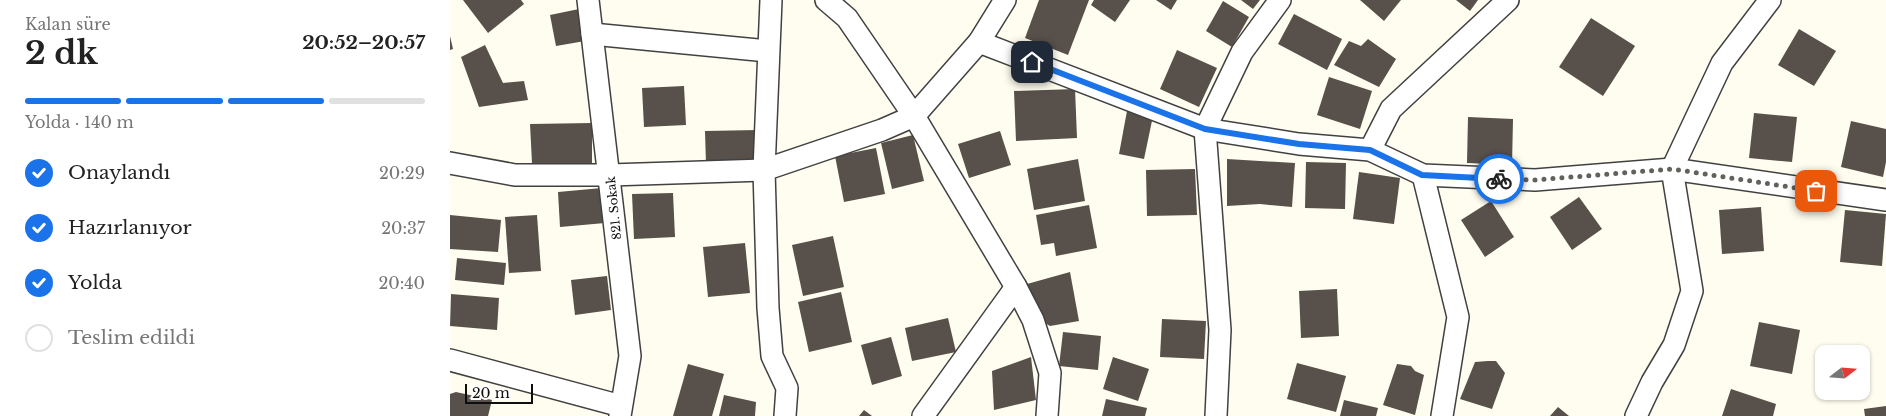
<!DOCTYPE html>
<html lang="tr">
<meta charset="utf-8">
<style>
body{margin:0;font-family:"Libre Baskerville",serif;background:#f6f6f6;color:#222;height:100vh;display:flex;flex-direction:column;font-size:19px;white-space:nowrap}
*{box-sizing:border-box;margin:0}
p{font-size:16px;color:#767676}
.icon{flex:none;width:28px;height:28px;fill:none;stroke:currentColor;stroke-width:2;stroke-linecap:round;stroke-linejoin:round}
.map{position:relative;flex:1;overflow:hidden}
.panel{display:flex;flex-direction:column;background:#fff;width:450px}
.panel>*{flex:none}
.needle{width:32px;rotate:73deg}
.tools{position:absolute;left:1365px;top:345px;display:grid;gap:10px}
.tools a{display:grid;place-items:center;width:55px;height:55px;border-radius:10px;background:#fff;box-shadow:0 1px 4px #0004;font-size:25px}
.scale{position:absolute;left:15px;bottom:12px;width:68px;box-sizing:border-box;padding-left:5px;border:2px solid #0e0e0e;border-top:0;font-size:14px;line-height:18px;white-space:nowrap;color:#0e0e0e;-webkit-text-stroke:4px #fff;paint-order:stroke}
.pin{position:absolute;display:grid;place-items:center;width:42px;height:42px;color:#fff;margin:-21px;border-radius:10px;box-shadow:0 2px 8px #0006}
.courier{position:absolute;display:grid;place-items:center;width:50px;height:50px;margin:-25px;border:4px solid #1a73e8;border-radius:50%;background:#fff;color:#222;box-shadow:0 1px 6px #0007}
.head em{font-style:normal;font-weight:700}
.head div{display:flex;flex-direction:column-reverse}
.head{display:flex;align-items:center;justify-content:space-between;height:85px;padding:0 25px}
h1{font-size:32px;font-weight:700;line-height:38px}
.bar{display:grid;grid-template-columns:repeat(4,1fr);gap:8px 5px;align-content:center;height:60px;padding:0 25px}
.bar i{height:6px;border-radius:4px;background:#e0e0e0}
.bar .on{background:#1a73e8}
.bar p{grid-column:span 4}
ol{padding:0 25px;list-style:none}
li{display:flex;align-items:center;gap:15px;height:55px}
li p{margin-inline-start:auto}
li .icon{padding:5px;border-radius:50%;background:#1a73e8;color:#fff;stroke-width:4}
li:last-child{color:#767676}
li i{width:28px;height:28px;border:2px solid #e0e0e0;border-radius:50%}
main{display:flex;flex:1;min-height:0}
.map>svg:first-child{display:block}
.building{fill:#58504a}
.lines{fill:none;stroke-linecap:round;stroke-linejoin:round}
.street-casing{stroke:#414141;stroke-width:24}
.street{stroke:#fff;stroke-width:21}
.done{stroke:#62625d;stroke-width:5;stroke-dasharray:0 9}
.route{stroke:#1a73e8;stroke-width:6}
.labels{text-anchor:middle;stroke-width:5;stroke-linejoin:round;paint-order:stroke}
.street-label{font-size:12px;fill:#0e0e0e;stroke:#fff}
</style>
<main>
<section class="panel">
<div class="head"><div><h1>2 dk</h1><p>Kalan süre</p></div><em>20:52–20:57</em></div>
<div class="bar"><i class="on"></i><i class="on"></i><i class="on"></i><i></i><p>Yolda · 140 m</p></div>
<ol>
<li><svg class="icon" aria-label="check" viewBox="0 0 24 24"><path d="M5 12l5 5 9-10"/></svg>Onaylandı<p>20:29</p></li>
<li><svg class="icon" aria-label="check" viewBox="0 0 24 24"><path d="M5 12l5 5 9-10"/></svg>Hazırlanıyor<p>20:37</p></li>
<li><svg class="icon" aria-label="check" viewBox="0 0 24 24"><path d="M5 12l5 5 9-10"/></svg>Yolda<p>20:40</p></li>
<li><i></i>Teslim edildi</li>
</ol>
</section>
<div class="map">
<svg width="1436" height="416" viewBox="0 0 1436 416">
<rect width="100%" height="100%" fill="#fffdef"/>
<g class="building">
<path d="M13,0H71L74,4L38,33Z"/>
<path d="M589,0H639L618,55L575,38Z"/>
<path d="M644,0H680L665,22L641,5Z"/>
<path d="M706,0H727L721,10Z"/>
<path d="M791,0H810L803,9Z"/>
<path d="M910,0H951L934,21Z"/>
<path d="M1006,0H1028L1020,11Z"/>
<path d="M773,1L799,17L782,47L756,31Z"/>
<path d="M129,9L135,41L106,46L100,15Z"/>
<path d="M844,14L892,39L877,70L828,44Z"/>
<path d="M1141,18L1185,46L1153,96L1109,67Z"/>
<path d="M1349,29L1386,51L1364,86L1328,65Z"/>
<path d="M0,36L3,49L0,50Z"/>
<path d="M918,39L946,59L929,87L884,65L899,41L911,46Z"/>
<path d="M35,45L53,83L74,81L78,100L29,107L11,57Z"/>
<path d="M727,50L767,68L749,107L710,89Z"/>
<path d="M879,77L922,91L910,129L867,115Z"/>
<path d="M234,86L236,125L194,127L192,88Z"/>
<path d="M625,89L627,138L566,141L564,91Z"/>
<path d="M677,111L703,116L694,159L669,154Z"/>
<path d="M1304,113L1347,117L1342,162L1299,158Z"/>
<path d="M1018,117L1063,119L1062,165L1017,163Z"/>
<path d="M1401,121L1436,129V162L1433,177L1391,167Z"/>
<path d="M142,123V163H82L80,124Z"/>
<path d="M308,130L309,163L256,164L255,131Z"/>
<path d="M550,131L561,165L519,178L508,144Z"/>
<path d="M463,135L474,181L442,189L431,143Z"/>
<path d="M426,148L435,194L394,202L385,156Z"/>
<path d="M628,159L635,201L584,210L577,169Z"/>
<path d="M777,159L845,163L842,207L810,204L777,206Z"/>
<path d="M856,162L896,163L895,209L855,208Z"/>
<path d="M745,169L747,215L697,216L696,170Z"/>
<path d="M909,172L950,178L944,224L903,219Z"/>
<path d="M152,188L155,223L110,227L108,192Z"/>
<path d="M223,193L225,237L184,239L182,194Z"/>
<path d="M1129,197L1152,229L1122,250L1100,217Z"/>
<path d="M1041,201L1064,237L1035,257L1011,220Z"/>
<path d="M639,205L647,248L606,256L604,243L591,245L586,215Z"/>
<path d="M1311,207L1314,251L1272,254L1269,210Z"/>
<path d="M1395,210L1436,214L1432,266L1390,262Z"/>
<path d="M0,215L51,220L48,252L0,249Z"/>
<path d="M87,215L91,271L59,273L55,217Z"/>
<path d="M383,236L394,287L353,296L342,245Z"/>
<path d="M295,243L300,293L258,297L253,247Z"/>
<path d="M7,258L56,263L54,285L5,280Z"/>
<path d="M620,272L629,321L600,326L590,320L577,284Z"/>
<path d="M157,276L161,310L125,315L121,280Z"/>
<path d="M887,289L889,336L851,338L849,291Z"/>
<path d="M391,292L402,342L359,352L348,302Z"/>
<path d="M1,294L49,298L47,330L0,326Z"/>
<path d="M498,318L506,352L462,361L455,328Z"/>
<path d="M712,319L756,321L754,359L710,357Z"/>
<path d="M1309,322L1350,330L1342,374L1300,366Z"/>
<path d="M613,332L651,336L648,370L609,366Z"/>
<path d="M441,337L452,376L422,385L411,345Z"/>
<path d="M581,357L586,400L544,410L542,371Z"/>
<path d="M663,357L699,369L688,401L653,389Z"/>
<path d="M1038,361H1046L1055,373L1042,409L1010,399L1025,362Z"/>
<path d="M847,363L896,376L886,412L837,399Z"/>
<path d="M238,364L274,374L262,416H223Z"/>
<path d="M947,364L961,366L965,371L974,375L965,415L933,405Z"/>
<path d="M1281,389L1326,404L1323,416H1272Z"/>
<path d="M6,392L42,400L38,416H0V394Z"/>
<path d="M274,395L306,402L305,416H269Z"/>
<path d="M656,399L697,408L695,416H652Z"/>
<path d="M894,400L928,408L926,416H890Z"/>
<path d="M1436,406V416H1415L1414,409Z"/>
<path d="M1108,407L1119,416H1100Z"/>
<path d="M414,410L422,416H409Z"/>
</g>
<g class="lines">
<g class="street-casing">
<g id="street">
<path d="M138,0L180,356L170,416"/>
<path d="M321,0L314,170L318,308L322,356L337,388L335,416"/>
<path d="M376,0L397,18L464,116L566,287L583,320L600,373L597,416"/>
<path d="M142,34L318,51"/>
<path d="M529,42L755,129L849,144L920,150L973,175L1085,180L1222,169L1436,200"/>
<path d="M920,150L941,109L1058,0"/>
<path d="M0,163L65,175H160L314,170L432,130L464,116L529,42L555,0"/>
<path d="M973,175L1008,317L992,416"/>
<path d="M0,360L171,406"/>
<path d="M473,416L566,287"/>
<path d="M766,416L770,330L755,129L792,52L830,0"/>
<path d="M1186,416L1202,382L1224,345L1242,291L1222,169L1272,63L1320,0"/>
</g>
</g>
<use href="#street" class="street"/>
</g>
<g class="lines">
<path class="done" d="M1049,179L1085,180L1222,169L1366,191"/>
<path class="route" d="M582,62L755,129L849,144L920,150L972,175L1049,179"/>
</g>
<g class="labels">
<g class="street-label">
<text transform="translate(164 208) rotate(-96)" y="4">821. Sokak</text>
</g>
</g>
</svg>
<div class="tools">
<a><svg class="needle" viewBox="-14 -14 28 28"><path d="M0-13l5 13h-10z" fill="#e53935"/><path d="M0 13l5-13h-10z" fill="#767676"/></svg></a>
</div>
<div class="scale">20 m</div>
<div class="pin" style="left:1366px;top:191px;background:#ea580c"><svg class="icon" aria-label="bag" viewBox="0 0 24 24"><path d="M5 8h14l-1 12H6zM9 8a3 3 0 0 1 6 0"/></svg></div>
<div class="pin" style="left:582px;top:62px;background:#1f2937"><svg class="icon" aria-label="home" viewBox="0 0 24 24"><path d="M3 11l9-7 9 7M6 9v11h12V9"/></svg></div>
<div class="courier" style="left:1049px;top:179px"><svg class="icon" aria-label="bike" viewBox="0 0 24 24"><circle cx="6" cy="16" r="4"/><circle cx="18" cy="16" r="4"/><path d="M6 16l4-8h5l3 8M10 8l3 8H6M13 5h3"/></svg></div>
</div>
</main>
